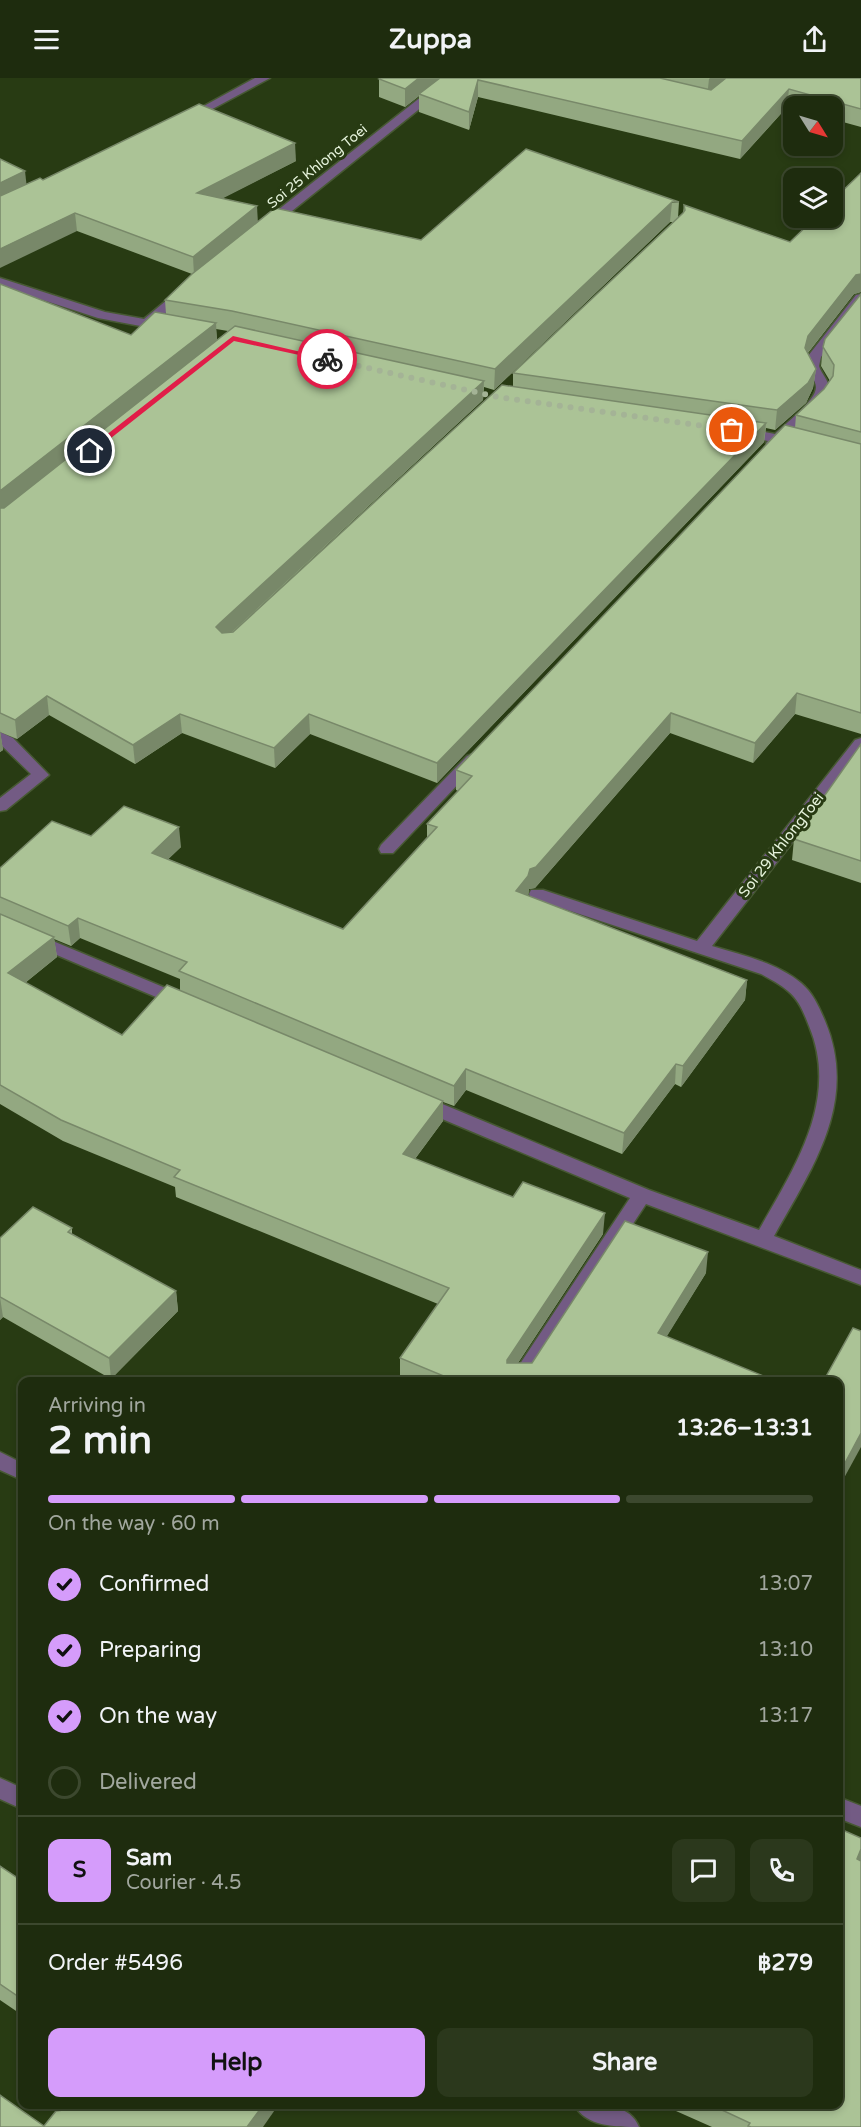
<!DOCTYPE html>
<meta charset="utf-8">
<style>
body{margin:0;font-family:"Varela Round",sans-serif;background:#2b381c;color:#f1f3f6;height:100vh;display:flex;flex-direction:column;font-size:22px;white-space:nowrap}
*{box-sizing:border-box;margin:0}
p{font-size:20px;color:#a1a79e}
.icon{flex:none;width:33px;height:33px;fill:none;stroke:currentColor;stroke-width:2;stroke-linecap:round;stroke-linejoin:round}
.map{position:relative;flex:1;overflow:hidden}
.drawer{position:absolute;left:18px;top:1299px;width:825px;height:732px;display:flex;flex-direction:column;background:#1e2c0e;border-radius:12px;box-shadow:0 3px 9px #0003,0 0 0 2px #3c482e}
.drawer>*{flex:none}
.needle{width:39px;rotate:127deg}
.buttons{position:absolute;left:783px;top:18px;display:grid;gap:12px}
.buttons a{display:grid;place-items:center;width:60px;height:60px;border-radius:12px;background:#1e2c0e;box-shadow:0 3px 9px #0003,0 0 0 2px #3c482e;font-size:30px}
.pin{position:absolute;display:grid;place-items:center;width:51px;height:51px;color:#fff;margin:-26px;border:3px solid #fff;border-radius:50%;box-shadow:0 2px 6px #0007}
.courier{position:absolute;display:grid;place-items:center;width:60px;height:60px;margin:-30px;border:4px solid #e11d48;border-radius:50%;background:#fff;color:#222;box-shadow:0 2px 8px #0007}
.headline em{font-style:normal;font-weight:700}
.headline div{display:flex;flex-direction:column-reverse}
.headline{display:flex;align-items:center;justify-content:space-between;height:102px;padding:0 30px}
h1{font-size:39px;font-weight:700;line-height:45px}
.bar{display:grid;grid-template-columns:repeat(4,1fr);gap:9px 6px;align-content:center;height:72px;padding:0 30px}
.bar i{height:8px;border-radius:4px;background:#3c482e}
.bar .on{background:#d59cfb}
.bar p{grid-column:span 4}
.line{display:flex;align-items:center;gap:15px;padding:0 30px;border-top:2px solid #3c482e}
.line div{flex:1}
.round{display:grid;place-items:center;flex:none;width:63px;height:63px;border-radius:12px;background:#2b381c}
ol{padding:0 30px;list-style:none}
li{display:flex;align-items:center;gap:18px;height:66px}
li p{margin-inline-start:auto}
li .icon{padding:6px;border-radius:50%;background:#d59cfb;color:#111;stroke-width:4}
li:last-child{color:#a1a79e}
li i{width:33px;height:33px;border:3px solid #3c482e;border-radius:50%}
.cta{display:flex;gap:12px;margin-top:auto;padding:12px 30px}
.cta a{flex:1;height:69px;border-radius:12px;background:#d59cfb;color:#111;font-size:24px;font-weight:700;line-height:69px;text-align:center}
.cta a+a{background:#2b381c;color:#f1f3f6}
header{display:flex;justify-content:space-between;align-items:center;height:78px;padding:0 30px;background:#1e2c0e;font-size:27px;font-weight:700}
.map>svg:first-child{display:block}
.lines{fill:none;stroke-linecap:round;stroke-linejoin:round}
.minor-casing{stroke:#475933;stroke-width:3}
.minor{fill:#735b84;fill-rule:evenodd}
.wall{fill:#93a881;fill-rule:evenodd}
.shaded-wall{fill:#788869}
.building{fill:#abc396;stroke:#788869;stroke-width:1.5}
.route{fill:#e11d48}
.done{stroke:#a4b396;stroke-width:6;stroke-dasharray:0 10.8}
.labels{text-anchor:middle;stroke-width:6;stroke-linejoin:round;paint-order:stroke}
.far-street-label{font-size:14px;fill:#e7f4dd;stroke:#283b13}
.street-label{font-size:15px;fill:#e7f4dd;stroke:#283b13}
</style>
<header><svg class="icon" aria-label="menu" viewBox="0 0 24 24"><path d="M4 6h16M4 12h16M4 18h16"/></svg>Zuppa<svg class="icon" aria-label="share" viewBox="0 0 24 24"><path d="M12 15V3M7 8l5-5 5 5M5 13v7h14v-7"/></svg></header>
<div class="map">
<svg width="861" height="2049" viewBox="0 0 861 2049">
<rect width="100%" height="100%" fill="#283b13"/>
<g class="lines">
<g class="minor-casing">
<g id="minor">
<path d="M255,0H270L192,42L188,43L182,40Z"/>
<path d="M445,0H458L272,149H264V143Z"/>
<path d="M0,200L105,234L144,241L179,212H187L189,215L156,243L172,246L173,249L167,253L98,240L0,208Z"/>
<path d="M861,216V228L821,279L819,288C821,295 829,303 829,310C830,324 798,349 788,358L803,361L805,364L803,367L781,365L773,369L768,368L766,365L768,363L738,357L736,354L743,350L775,356C784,347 817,322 816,309C816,302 808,295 805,288L808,278L856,217Z"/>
<path d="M0,654L13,660L49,697L6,732L0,733V720L31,696L0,666Z"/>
<path d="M861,660V676L712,868C741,877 776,884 801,905C813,915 819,929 825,943C859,1024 812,1090 774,1158L861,1192V1207L646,1126L529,1304H508L630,1120L416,1030L413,1025L416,1020L422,1019L428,1020L649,1112L759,1152C794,1090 840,1022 809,948C804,935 799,922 788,913C780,906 770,901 761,896L531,820L529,816L531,812H543L697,863L855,662Z"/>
<path d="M473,676L479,678L481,681L479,684L393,775H381L379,771L381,767L467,678Z"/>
<path d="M0,841L187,919L190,923L187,927H175L0,853Z"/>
<path d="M0,1374L22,1385V1402L0,1392Z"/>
<path d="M0,1700L22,1710V1731L0,1721Z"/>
<path d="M838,1719L861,1728V1749L838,1740Z"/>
<path d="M574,2026C597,2026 629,2024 639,2049C617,2049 585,2049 574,2026Z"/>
</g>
</g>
<use href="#minor" class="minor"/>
</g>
<g class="wall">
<path d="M381,0H861V49L832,41V28H794V31L787,29L740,81L478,19L469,52L419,34V18L405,29L379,19V1Z"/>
<path d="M296,83L222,120L258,143L421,162L679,124L678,140L683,135L684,127L790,164L861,95V214L854,216L808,275L816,291L813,310L806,325L775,352L766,350L764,364L437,705L310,656L275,690L182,655L135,686L49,637L17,661L0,654L3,672L0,674V206L131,257L166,236L165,222L192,196L77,153L27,106L43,102ZM670,144H673L513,295V308L233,554L483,322L484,309L494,312ZM216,251L228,253L217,262Z"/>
<path d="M861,216V656L795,636L753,685L670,655L535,810L529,811L528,818L747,902L745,922L681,1009L675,1006L622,1076L466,1012L454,1028L443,1024V1043L415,1081L603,1156L518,1285H532L706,1195L666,1259L778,1304H408L400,1300V1280L438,1226L176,1119L175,1109L63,1063L0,1026V790L91,758L181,769L168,781L343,851L427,760V746L458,713L456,712V692L795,350L796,337L824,311L830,303L821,288L823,269ZM80,860L180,901V912L122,957L25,905L57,879L54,861L71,868Z"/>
<path d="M861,666V805L792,782L794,761Z"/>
<path d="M72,1150V1156L176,1213L178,1233L111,1301L3,1239L0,1242V1160Z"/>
<path d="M860,1783L861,2049H712L676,2033L677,2026H838Z"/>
<path d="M0,1788L22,1803V1937L0,1922Z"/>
</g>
<g class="shaded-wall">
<path d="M419,0H441L419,16V18L405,29V11Z"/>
<path d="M710,0H729L707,19L709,1Z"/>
<path d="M478,2V19L469,52V34Z"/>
<path d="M789,11L787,29L740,81L742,63Z"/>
<path d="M295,65L296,83L198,133L197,115Z"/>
<path d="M25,93L27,111L0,124V105Z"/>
<path d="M672,124L670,144L494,312L495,291Z"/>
<path d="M257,128L258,146L194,197L193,179Z"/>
<path d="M75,135L77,153L0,190V171Z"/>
<path d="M861,196V214L854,216L806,277L805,270L808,258L856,197Z"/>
<path d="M216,245L217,263L0,434V413Z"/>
<path d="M816,291L813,310L806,325L775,352L777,332Z"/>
<path d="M484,303L483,322L221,564L216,549L220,545Z"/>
<path d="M766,345L764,364L437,705V685Z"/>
<path d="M797,615L795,636L753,685L755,665Z"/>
<path d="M47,618L49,637L17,661L15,642Z"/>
<path d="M671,635L670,655L535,810L529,811L528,819L516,813L530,791Z"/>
<path d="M180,636L182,655L135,686L133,667Z"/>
<path d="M309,636L310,656L275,690L274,670Z"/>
<path d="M0,652L3,672L0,674Z"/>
<path d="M179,749L181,769L154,795L152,775Z"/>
<path d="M78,840L80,860L71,868L68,848Z"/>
<path d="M54,859L57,879L11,916L8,895Z"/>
<path d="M747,902L745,922L681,1009L683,988Z"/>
<path d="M676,986L675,1006L622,1076L624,1055Z"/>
<path d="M466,991V1012L454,1028V1008Z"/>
<path d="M443,1023V1043L403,1097V1076Z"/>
<path d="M605,1135L603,1156L506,1303L507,1282Z"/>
<path d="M708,1174L706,1195L656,1276L658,1255Z"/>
<path d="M176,1213L178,1233L111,1301L109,1280Z"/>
<path d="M0,1219L3,1239L0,1242Z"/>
<path d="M861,1355V1369L838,1411V1398Z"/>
<path d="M861,1771V1783L857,1781Z"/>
<path d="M264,2026H279L263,2049H247Z"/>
</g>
<g class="building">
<path d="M381,0H419L405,11L379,1Z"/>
<path d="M440,0H660L711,12L726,0H861V31L789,11L742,63L478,2L469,34L419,16Z"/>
<path d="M199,26L295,65L197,115L257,128L193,179L75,135L0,171V118L40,100L43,102Z"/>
<path d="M526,71L679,124H672L495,291L232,233L165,222L192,196L275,130L421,162Z"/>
<path d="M0,81L25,93L0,105Z"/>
<path d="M861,95V196L856,197L808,258L805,270L816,291L808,305L777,332L513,295L683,135L685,132L684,127L790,164L815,140H832V123Z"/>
<path d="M0,206L131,257L155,234L216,245L0,413Z"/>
<path d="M861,216V354L796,337L824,311L833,298L834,287L823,269L825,261Z"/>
<path d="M235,248L484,303L220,545L216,549L222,555L233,554L502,307L766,345L437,685L309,636L274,670L180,636L133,667L47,618L15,642L0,635V430H4Z"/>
<path d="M785,347L861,366V635L797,615L755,665L671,635L536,789L530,791L528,798L516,813L747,902L683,988L676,986L624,1055L466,991L454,1008L179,893L187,884L78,840L68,848L0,819V790L52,743L91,758L124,728L179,749L152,775L343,851L437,749L427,746L472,698L456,692Z"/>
<path d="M861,666V783L794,761Z"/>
<path d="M0,836L54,859L8,895L122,957L167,907L443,1023L403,1076L513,1119L523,1104L605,1135L507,1282V1285H532L625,1143L708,1174L658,1255L778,1304H458L400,1280L449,1210L174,1099L180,1092L61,1042L0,1007Z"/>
<path d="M33,1129L72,1150L68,1154L176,1213L109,1280L0,1219V1160Z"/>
<path d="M853,1250L861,1253V1355L838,1398V1304H823Z"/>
<path d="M838,1750L861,1760V1771L857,1781L861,1783V2049H751L748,2048L750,2045L709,2026H838Z"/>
<path d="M0,1788L22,1803V1921L0,1906Z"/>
<path d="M0,2017L44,2048L56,2033L63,2032L66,2026H264L247,2049H0Z"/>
</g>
<path class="route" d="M233,258L331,281L327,283L234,263L92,375H87V372Z"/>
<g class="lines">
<path class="done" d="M327,281L498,319L732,352"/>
</g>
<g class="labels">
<g class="far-street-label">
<text transform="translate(317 88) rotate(-39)" y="5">Soi 25 Khlong Toei</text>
</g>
<g class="street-label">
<text transform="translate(781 767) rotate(-52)" y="5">Soi 29 KhlongToei</text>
</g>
</g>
</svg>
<div class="buttons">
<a><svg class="needle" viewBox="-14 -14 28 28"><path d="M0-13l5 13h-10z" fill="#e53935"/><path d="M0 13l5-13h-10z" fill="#a1a79e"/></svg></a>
<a><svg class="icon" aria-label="layers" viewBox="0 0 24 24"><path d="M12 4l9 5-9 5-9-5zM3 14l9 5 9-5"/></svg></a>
</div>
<div class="pin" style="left:732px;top:352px;background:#ea580c"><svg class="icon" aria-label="bag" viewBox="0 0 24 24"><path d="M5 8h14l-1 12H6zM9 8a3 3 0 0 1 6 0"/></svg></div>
<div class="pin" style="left:90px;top:373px;background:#1f2937"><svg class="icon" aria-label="home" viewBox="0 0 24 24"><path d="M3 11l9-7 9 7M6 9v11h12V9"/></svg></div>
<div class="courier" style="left:327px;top:281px"><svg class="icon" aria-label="bike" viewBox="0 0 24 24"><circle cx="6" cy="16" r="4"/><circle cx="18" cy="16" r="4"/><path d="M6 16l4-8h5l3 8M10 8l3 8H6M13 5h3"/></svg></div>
<section class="drawer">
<div class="headline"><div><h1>2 min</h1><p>Arriving in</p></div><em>13:26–13:31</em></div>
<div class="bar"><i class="on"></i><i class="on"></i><i class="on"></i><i></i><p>On the way · 60 m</p></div>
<ol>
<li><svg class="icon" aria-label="check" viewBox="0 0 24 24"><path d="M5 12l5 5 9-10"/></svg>Confirmed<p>13:07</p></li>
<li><svg class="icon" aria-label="check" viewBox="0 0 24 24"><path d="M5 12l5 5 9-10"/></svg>Preparing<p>13:10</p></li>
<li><svg class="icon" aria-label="check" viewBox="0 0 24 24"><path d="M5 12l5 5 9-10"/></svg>On the way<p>13:17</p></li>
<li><i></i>Delivered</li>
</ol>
<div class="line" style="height:108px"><b class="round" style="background:#d59cfb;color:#111">S</b><div><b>Sam</b><p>Courier · 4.5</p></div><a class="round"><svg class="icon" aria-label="chat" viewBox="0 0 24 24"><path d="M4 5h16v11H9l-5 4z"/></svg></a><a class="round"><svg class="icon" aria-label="phone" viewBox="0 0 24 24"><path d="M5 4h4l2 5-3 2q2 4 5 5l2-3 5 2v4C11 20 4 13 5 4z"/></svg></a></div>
<div class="line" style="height:78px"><div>Order #5496</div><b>฿279</b></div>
<div class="cta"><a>Help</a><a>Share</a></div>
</section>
</div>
